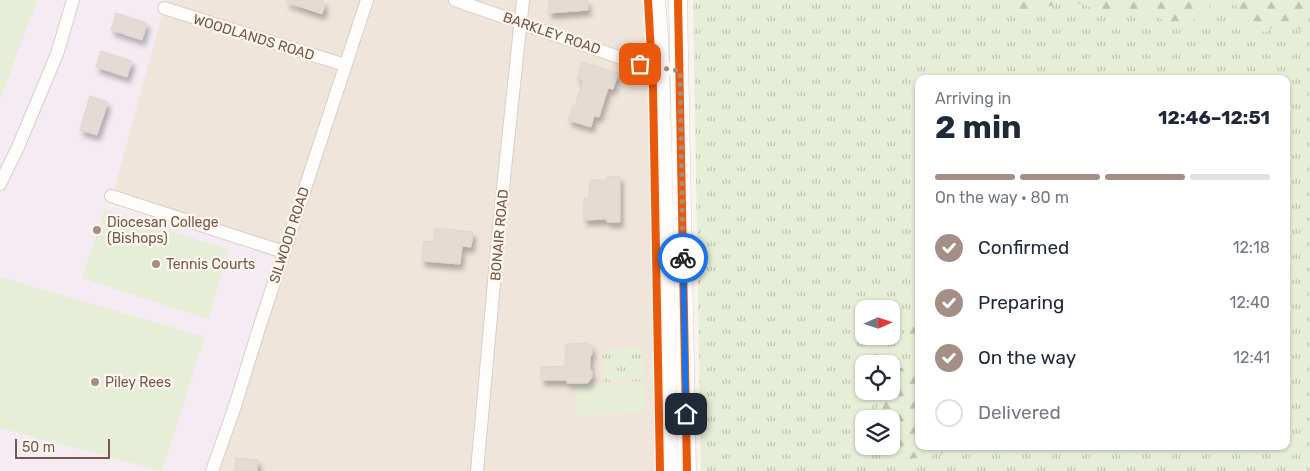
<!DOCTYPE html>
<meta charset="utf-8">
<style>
body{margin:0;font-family:Rubik,sans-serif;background:#f2f2f3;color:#1f2937;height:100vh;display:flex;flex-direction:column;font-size:19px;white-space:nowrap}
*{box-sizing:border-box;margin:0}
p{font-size:16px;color:#747a83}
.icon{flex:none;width:28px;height:28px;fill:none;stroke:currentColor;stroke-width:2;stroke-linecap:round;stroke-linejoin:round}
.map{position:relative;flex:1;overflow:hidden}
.drawer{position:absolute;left:915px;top:75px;width:375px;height:375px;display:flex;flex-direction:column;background:#fff;border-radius:10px;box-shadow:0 1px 4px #0004}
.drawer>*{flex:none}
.needle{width:32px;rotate:87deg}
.fabs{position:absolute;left:855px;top:300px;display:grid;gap:10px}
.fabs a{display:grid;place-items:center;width:45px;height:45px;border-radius:10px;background:#fff;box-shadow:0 1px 4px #0004;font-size:25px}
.scale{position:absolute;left:15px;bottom:12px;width:95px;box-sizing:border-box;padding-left:5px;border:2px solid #76584d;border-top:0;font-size:14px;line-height:18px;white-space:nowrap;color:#76584d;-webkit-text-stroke:4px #fef7ef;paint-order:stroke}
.pin{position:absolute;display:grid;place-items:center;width:42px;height:42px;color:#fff;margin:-21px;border-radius:10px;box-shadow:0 2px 8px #0006}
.courier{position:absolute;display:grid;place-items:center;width:50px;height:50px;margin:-25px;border:4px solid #1a73e8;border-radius:50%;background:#fff;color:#222;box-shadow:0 1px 6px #0007}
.head em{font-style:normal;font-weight:700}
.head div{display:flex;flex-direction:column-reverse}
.head{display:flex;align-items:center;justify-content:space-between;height:85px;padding:0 20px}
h1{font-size:32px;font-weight:700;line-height:38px}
.bar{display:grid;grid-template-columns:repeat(4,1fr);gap:8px 5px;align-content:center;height:60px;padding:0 20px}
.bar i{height:6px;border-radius:4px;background:#e0e1e3}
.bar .current{background:#a48e85}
.bar p{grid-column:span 4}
ol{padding:0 20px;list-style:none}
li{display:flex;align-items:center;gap:15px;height:55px}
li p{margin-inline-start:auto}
li .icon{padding:5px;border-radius:50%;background:#a48e85;color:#fff;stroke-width:4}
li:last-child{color:#747a83}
li i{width:28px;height:28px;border:2px solid #e0e1e3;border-radius:50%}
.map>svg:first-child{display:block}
.residential{fill:#f0e5db}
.education{fill:#f4ebf3}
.grass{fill:url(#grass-tufts);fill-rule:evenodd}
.forest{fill:url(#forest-firs)}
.garden{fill:#e6eed8}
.building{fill:#e4dbd4;stroke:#e0d5cf;filter:url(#shadow)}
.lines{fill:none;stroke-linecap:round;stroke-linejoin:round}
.street-casing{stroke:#d6ceca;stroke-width:14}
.secondary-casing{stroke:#d7ceca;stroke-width:19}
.street{stroke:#fefdfc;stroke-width:12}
.secondary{stroke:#fefdfc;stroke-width:18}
.cycleway-casing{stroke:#fef7ef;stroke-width:11}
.cycleway{stroke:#e8590c;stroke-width:8}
.done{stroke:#a48e85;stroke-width:5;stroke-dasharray:0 9}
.route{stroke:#1a73e8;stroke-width:6}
.poi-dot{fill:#a48e85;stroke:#fef7ef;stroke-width:2}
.labels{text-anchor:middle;stroke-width:4.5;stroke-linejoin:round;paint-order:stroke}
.street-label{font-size:14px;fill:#76584d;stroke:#fef7ef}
.poi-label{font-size:14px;fill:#76584d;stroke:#fef7ef;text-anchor:start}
</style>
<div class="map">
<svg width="1310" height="471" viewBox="0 0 1310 471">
<defs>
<pattern id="grass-tufts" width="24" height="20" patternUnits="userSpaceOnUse" patternTransform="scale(1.25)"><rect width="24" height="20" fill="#e6eed8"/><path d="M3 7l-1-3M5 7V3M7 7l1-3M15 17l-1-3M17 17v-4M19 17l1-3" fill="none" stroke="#bfc4b1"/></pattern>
<pattern id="forest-firs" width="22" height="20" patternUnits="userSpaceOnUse" patternTransform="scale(1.25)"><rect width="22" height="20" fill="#e6eed8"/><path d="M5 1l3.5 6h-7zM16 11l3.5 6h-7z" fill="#bfc4b1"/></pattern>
<filter id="shadow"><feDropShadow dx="3" dy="5.5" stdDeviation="2.5" flood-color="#0004"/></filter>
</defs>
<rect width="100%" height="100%" fill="#f8f3ed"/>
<path class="residential" d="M166,0H656L669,471H212L283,252L111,196Z"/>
<path class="education" d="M0,0H166L110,205L277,254L212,456L205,471H0Z"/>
<g class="grass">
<path d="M693,0H1310V471H701ZM919,79H1286V446H919ZM864,309H891V336H864ZM864,364H891V391H864ZM864,419H891V446H864Z"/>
<path d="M635,347H643L644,381L603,382L602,351Z"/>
</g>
<g class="forest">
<path d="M1013,0H1210L1209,9L1189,23L1166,22L1148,12L1113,13L1065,0L1032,13L1019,15L1012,4Z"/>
<path d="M1236,0H1310V33C1299,30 1290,24 1278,23L1265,33L1237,12Z"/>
<path d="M919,306V346L910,348L903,335L914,309Z"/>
<path d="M919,366V446H971L949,457L932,449L919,457L894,463L886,446H891V419H879L875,391H891V368H912Z"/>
</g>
<g class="garden">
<path d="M0,0H37L0,100Z"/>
<path d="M105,210L229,250L208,319L82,278Z"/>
<path d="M0,277L205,337L162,471L0,428Z"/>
<path d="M644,383L645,413L576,415V385Z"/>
</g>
<g class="building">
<path d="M287,0H323L322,3L325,5L322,14L286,2Z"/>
<path d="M549,0H587L588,10L549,13Z"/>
<path d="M116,13L147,23L142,40L111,30Z"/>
<path d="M101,51L132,61L127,77L96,67Z"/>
<path d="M582,62L618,73L613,89L608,88L599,117L594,116L591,127L568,120L573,106H575L583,80L577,79Z"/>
<path d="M90,96L108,102L97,135L80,130Z"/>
<path d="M620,176V222H607V219L584,220V198H589L590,180H607V177Z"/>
<path d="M435,228L473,232L471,247L462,246L460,264L422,261L424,241L434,242Z"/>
<path d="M589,343L592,349V355L590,357V369L592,371V377L588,383H567V380H542L541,367L566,366V344Z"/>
<path d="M236,458L258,460L257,471H235Z"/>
</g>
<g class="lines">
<g class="street-casing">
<g id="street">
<path d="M455,0L630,61L679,71"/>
<path d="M164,8L345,65"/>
<path d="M0,184L18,147L57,54L73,0"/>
<path d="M111,196L284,252"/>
<path d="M212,471L235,406L260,325L367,0"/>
<path d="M477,471L500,216L523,0"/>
</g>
</g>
<g class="secondary-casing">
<g id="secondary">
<path d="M656,0L659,35L663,162L669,471"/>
<path d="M678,0L687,471"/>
</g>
</g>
<use href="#street" class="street"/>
<use href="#secondary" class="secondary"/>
<g class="cycleway-casing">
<g id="cycleway">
<path d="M648,0L653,88L660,471"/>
<path d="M678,0L687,471"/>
</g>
</g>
<use href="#cycleway" class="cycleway"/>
</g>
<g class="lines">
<path class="done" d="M640,64L680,71L683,258"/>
<path class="route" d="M683,258L686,414"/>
</g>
<g class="poi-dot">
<circle cx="97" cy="230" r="5"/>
<circle cx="156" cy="264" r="5"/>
<circle cx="95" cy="382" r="5"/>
</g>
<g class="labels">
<g class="street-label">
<text transform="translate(552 33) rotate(19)" y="5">BARKLEY ROAD</text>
<text transform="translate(254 37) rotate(17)" y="5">WOODLANDS ROAD</text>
<text transform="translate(289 235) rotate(-72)" y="5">SILWOOD ROAD</text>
<text transform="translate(499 235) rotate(-85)" y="5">BONAIR ROAD</text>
</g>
<g class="poi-label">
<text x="107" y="227">Diocesan College<tspan x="107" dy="16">(Bishops)</tspan></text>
<text x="166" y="269">Tennis Courts</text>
<text x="105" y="387">Piley Rees</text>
</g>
</g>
</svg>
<div class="fabs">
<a><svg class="needle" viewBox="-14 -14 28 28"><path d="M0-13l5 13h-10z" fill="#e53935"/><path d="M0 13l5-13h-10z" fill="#747a83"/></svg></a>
<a><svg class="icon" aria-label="locate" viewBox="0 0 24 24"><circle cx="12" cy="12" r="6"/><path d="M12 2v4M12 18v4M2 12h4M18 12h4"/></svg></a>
<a><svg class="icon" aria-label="layers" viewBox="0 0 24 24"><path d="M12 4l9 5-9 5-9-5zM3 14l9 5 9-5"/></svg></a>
</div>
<div class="scale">50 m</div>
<div class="pin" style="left:640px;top:64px;background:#ea580c"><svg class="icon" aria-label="bag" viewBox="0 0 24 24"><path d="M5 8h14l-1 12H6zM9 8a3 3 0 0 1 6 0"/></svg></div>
<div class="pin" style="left:686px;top:414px;background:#1f2937"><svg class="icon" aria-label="home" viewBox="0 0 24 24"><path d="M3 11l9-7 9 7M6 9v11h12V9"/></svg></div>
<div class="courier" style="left:683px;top:258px"><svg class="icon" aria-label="bike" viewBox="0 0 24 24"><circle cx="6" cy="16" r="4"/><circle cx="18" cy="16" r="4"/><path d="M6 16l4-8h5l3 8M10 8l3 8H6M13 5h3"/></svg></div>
<section class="drawer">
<div class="head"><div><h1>2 min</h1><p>Arriving in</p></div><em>12:46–12:51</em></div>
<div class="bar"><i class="current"></i><i class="current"></i><i class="current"></i><i></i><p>On the way · 80 m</p></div>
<ol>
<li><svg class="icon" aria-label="check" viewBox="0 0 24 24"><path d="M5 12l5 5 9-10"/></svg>Confirmed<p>12:18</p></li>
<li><svg class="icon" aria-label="check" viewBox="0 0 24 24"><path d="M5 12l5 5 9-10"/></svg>Preparing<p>12:40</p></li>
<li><svg class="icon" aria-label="check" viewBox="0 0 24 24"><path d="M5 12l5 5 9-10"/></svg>On the way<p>12:41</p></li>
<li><i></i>Delivered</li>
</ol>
</section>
</div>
